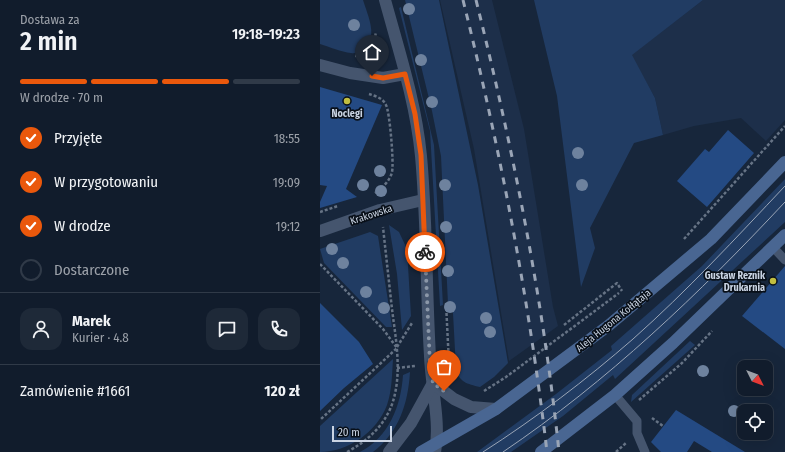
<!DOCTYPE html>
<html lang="pl">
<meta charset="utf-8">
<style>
body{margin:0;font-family:"Fira Sans Condensed",sans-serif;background:#1e2938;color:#f1f3f6;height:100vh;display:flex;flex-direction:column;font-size:15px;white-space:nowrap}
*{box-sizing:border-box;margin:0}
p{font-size:13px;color:#9ca1a9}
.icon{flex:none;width:22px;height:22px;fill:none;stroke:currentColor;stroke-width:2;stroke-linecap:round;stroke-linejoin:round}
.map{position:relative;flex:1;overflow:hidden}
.side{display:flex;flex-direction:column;background:#111c2c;width:320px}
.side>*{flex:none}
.needle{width:26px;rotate:132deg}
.tools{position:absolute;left:417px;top:360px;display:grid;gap:8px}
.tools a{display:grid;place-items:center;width:36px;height:36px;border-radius:8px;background:#111c2c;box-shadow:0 4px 16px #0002,0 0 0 1px #303a48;font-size:20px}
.scale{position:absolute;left:12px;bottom:10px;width:60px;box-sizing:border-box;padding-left:4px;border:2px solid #cad4e3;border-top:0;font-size:11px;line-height:14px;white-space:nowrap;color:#cad4e3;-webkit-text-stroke:3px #080f18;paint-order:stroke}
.pin{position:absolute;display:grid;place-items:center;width:34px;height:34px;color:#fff;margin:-41px -17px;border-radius:50% 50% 50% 0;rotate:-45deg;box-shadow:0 0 4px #0007}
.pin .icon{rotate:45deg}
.courier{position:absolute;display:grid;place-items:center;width:40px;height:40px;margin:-20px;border:3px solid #ea580c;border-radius:50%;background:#fff;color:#222;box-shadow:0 1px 5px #0007}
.head em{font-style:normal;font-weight:600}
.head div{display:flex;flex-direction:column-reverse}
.head{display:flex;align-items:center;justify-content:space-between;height:68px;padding:0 20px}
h1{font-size:26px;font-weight:600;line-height:30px}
.bar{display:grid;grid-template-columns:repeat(4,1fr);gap:6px 4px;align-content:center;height:48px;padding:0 20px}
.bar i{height:5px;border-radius:3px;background:#303a48}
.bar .on{background:#ea580c}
.bar p{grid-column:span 4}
.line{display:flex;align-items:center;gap:10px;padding:0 20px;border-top:1px solid #303a48}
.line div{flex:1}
.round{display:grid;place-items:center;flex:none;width:42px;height:42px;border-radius:12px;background:#1e2938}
ol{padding:0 20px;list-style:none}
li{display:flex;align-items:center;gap:12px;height:44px}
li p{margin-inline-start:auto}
li .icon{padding:4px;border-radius:50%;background:#ea580c;color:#fff;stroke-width:4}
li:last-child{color:#9ca1a9}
li i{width:22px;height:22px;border:2px solid #303a48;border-radius:50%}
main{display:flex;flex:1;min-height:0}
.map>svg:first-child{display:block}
.built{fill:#1d2f4a}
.green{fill:#213c63}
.building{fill:#244a83}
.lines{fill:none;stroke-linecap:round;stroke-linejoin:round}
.path{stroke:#667385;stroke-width:2.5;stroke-dasharray:3 2;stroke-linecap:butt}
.service{stroke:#45556e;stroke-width:9}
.minor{stroke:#45556e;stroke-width:12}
.tertiary{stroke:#45556e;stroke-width:12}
.secondary{stroke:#496692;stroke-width:12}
.tram{stroke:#9aa5b6;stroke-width:1}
.rail{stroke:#9aa5b6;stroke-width:3;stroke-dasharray:7 7;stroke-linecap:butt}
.tree{fill:#6e829e}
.done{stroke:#8b97a8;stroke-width:4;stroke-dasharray:0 7.2}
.route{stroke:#ea580c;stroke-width:5}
.poi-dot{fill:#c1be40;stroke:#080f18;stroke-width:1.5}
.labels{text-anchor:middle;stroke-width:3.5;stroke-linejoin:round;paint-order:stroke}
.poi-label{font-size:10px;font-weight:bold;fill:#cad4e3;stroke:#080f18}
.street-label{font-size:10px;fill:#cad4e3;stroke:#080f18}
</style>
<main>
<section class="side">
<div class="head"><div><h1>2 min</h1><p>Dostawa za</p></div><em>19:18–19:23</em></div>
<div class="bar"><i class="on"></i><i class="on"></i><i class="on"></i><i></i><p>W drodze · 70 m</p></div>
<ol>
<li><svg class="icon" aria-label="check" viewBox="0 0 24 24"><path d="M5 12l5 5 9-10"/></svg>Przyjęte<p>18:55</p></li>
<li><svg class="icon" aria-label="check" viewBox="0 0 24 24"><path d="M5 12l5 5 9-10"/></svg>W przygotowaniu<p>19:09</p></li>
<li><svg class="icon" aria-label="check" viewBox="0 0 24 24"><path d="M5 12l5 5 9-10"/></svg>W drodze<p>19:12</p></li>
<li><i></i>Dostarczone</li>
</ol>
<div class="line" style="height:72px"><a class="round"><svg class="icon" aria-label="person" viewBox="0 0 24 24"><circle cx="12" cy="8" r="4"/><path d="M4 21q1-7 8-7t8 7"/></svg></a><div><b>Marek</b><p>Kurier · 4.8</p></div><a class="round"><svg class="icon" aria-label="chat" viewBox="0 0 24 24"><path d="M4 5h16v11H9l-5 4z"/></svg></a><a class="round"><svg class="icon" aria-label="phone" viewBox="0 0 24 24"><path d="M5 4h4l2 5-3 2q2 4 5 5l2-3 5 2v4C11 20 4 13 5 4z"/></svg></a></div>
<div class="line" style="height:52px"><div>Zamówienie #1661</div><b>120 zł</b></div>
</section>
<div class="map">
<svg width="465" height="452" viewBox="0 0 465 452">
<rect width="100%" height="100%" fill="#17263b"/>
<g class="built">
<path d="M120,0H172L204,129L233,307L238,326L189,361L154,149Z"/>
<path d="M383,0H465V120L446,141L421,118L374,126L343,135L335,98L311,55Z"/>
</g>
<g class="green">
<path d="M0,0H43C48,16 59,38 43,50C39,52 35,54 31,53C21,52 10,47 0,44Z"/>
<path d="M85,0H119L158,185L188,363L174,377L160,387C147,384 139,382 136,369L133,313L128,304L121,156L112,111Z"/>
<path d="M214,0H383L312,55L335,98L343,135L314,143L270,228L275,248L261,287L237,96Z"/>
<path d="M81,7L114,145L123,305L120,306L110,131L79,8Z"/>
<path d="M465,179V222L295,379L293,375L243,416L191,452H157L236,394L292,350L291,346L382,266Z"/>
<path d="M69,225L79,232L87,249L91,316L82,330L77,274Z"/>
<path d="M50,232L58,236L72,327H66L4,263L0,249Z"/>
<path d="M370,341L375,345L311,402L312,395Z"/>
<path d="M73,359C72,374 72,391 67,405C57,432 28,452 0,452V426Z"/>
<path d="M90,372C88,404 79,432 53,452H40C69,437 81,406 83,375Z"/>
</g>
<g class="building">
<path d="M0,87L62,105L26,189L37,197L0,208V202L7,186L0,185Z"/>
<path d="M408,130L434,153L387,207L357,181L385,149L389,152Z"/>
<path d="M465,266V349L422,316Z"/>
<path d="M0,303L39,342L53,364L24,388L0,411Z"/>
<path d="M356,410L425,452H392L374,441L367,452H341L331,442Z"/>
</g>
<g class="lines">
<g class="path">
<path d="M35,56C48,55 54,44 56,32"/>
<path d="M49,94C55,96 63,98 66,105C70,113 74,164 72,172C70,181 62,188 55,193"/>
<path d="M0,212L18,206"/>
<path d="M364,239L465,126"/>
<path d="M0,264L63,329L77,348L0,420"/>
<path d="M126,303L129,364L135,378"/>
<path d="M244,325L297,283L302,291"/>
<path d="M77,347L92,323"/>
<path d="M77,368L95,366"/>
<path d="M164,391L186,377L299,293"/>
<path d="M319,400L362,363L392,331"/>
<path d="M332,418L343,426"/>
<path d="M27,452C47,441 62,428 71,407C83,376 76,341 72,309C69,282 66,255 63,227"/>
<path d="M296,452L306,443"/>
</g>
<g class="service">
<path d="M452,246L465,260"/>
<path d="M295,395L317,421V433L325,452"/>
</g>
<g class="minor">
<path d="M0,65L30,73L63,78L85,74"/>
<path d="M0,231L60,210L103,200"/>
</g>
<g class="tertiary">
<path d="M65,0C79,51 96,103 101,156C107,222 106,289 110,356C111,386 121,423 115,452"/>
<path d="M113,383L134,399L151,407L176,409"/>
<path d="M69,452L91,423L113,383"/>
</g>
<g class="secondary">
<path d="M101,452L176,409L288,326L391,239L465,162"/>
<path d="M221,452L295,395L353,343L465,235"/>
</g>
<g class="tram">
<path d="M163,452C216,418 266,380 313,339C367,291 416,238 465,186"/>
<path d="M183,452C288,381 379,294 465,202"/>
</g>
<g class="rail">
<path d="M143,0C180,149 209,299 227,452"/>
<path d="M156,0C193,149 223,299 239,452"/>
</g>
</g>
<g class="tree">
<circle cx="89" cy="9" r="6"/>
<circle cx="34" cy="25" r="6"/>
<circle cx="101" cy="60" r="6"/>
<circle cx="112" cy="102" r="6"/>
<circle cx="258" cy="153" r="6"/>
<circle cx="60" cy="171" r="6"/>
<circle cx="43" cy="185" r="6"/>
<circle cx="125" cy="185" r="6"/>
<circle cx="262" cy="185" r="6"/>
<circle cx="61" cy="191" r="6"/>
<circle cx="126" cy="227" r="6"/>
<circle cx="12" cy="249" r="6"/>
<circle cx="23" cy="263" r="6"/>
<circle cx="128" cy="271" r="6"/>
<circle cx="46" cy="292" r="6"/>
<circle cx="130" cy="307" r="6"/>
<circle cx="64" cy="308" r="6"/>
<circle cx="166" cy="318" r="6"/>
<circle cx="170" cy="332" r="6"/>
<circle cx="383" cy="371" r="6"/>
<circle cx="414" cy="411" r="6"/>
</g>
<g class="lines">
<path class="done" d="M105,252L110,365L113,383L124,391"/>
<path class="route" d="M52,76L63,78L85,74L95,114L101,155L105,252"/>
</g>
<g class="poi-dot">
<circle cx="27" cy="101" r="4"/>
<circle cx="453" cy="281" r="4"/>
</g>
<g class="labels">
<g class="poi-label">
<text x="27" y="117">Noclegi</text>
<text x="445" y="279" text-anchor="end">Gustaw Reznik<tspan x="445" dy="12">Drukarnia</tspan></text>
</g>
<g class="street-label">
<text transform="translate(51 214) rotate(-18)" y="4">Krakowska</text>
<text transform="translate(293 320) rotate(-39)" y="4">Aleja Hugona Kołłątaja</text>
</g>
</g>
</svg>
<div class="tools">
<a><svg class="needle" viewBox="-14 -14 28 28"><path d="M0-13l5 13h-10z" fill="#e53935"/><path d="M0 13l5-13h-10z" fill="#9ca1a9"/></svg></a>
<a><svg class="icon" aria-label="locate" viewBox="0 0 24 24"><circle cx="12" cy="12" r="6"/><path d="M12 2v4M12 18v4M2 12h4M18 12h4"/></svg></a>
</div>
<div class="scale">20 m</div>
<div class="pin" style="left:124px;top:391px;background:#ea580c"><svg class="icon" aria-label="bag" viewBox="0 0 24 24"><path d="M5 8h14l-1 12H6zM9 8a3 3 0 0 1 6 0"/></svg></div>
<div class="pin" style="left:52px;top:76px;background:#1f2937"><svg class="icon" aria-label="home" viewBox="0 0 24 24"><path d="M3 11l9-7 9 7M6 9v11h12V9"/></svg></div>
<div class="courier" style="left:105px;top:252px"><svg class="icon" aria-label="bike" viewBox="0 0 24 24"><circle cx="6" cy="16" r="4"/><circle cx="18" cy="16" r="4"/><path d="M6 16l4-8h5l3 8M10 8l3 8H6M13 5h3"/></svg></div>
</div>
</main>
